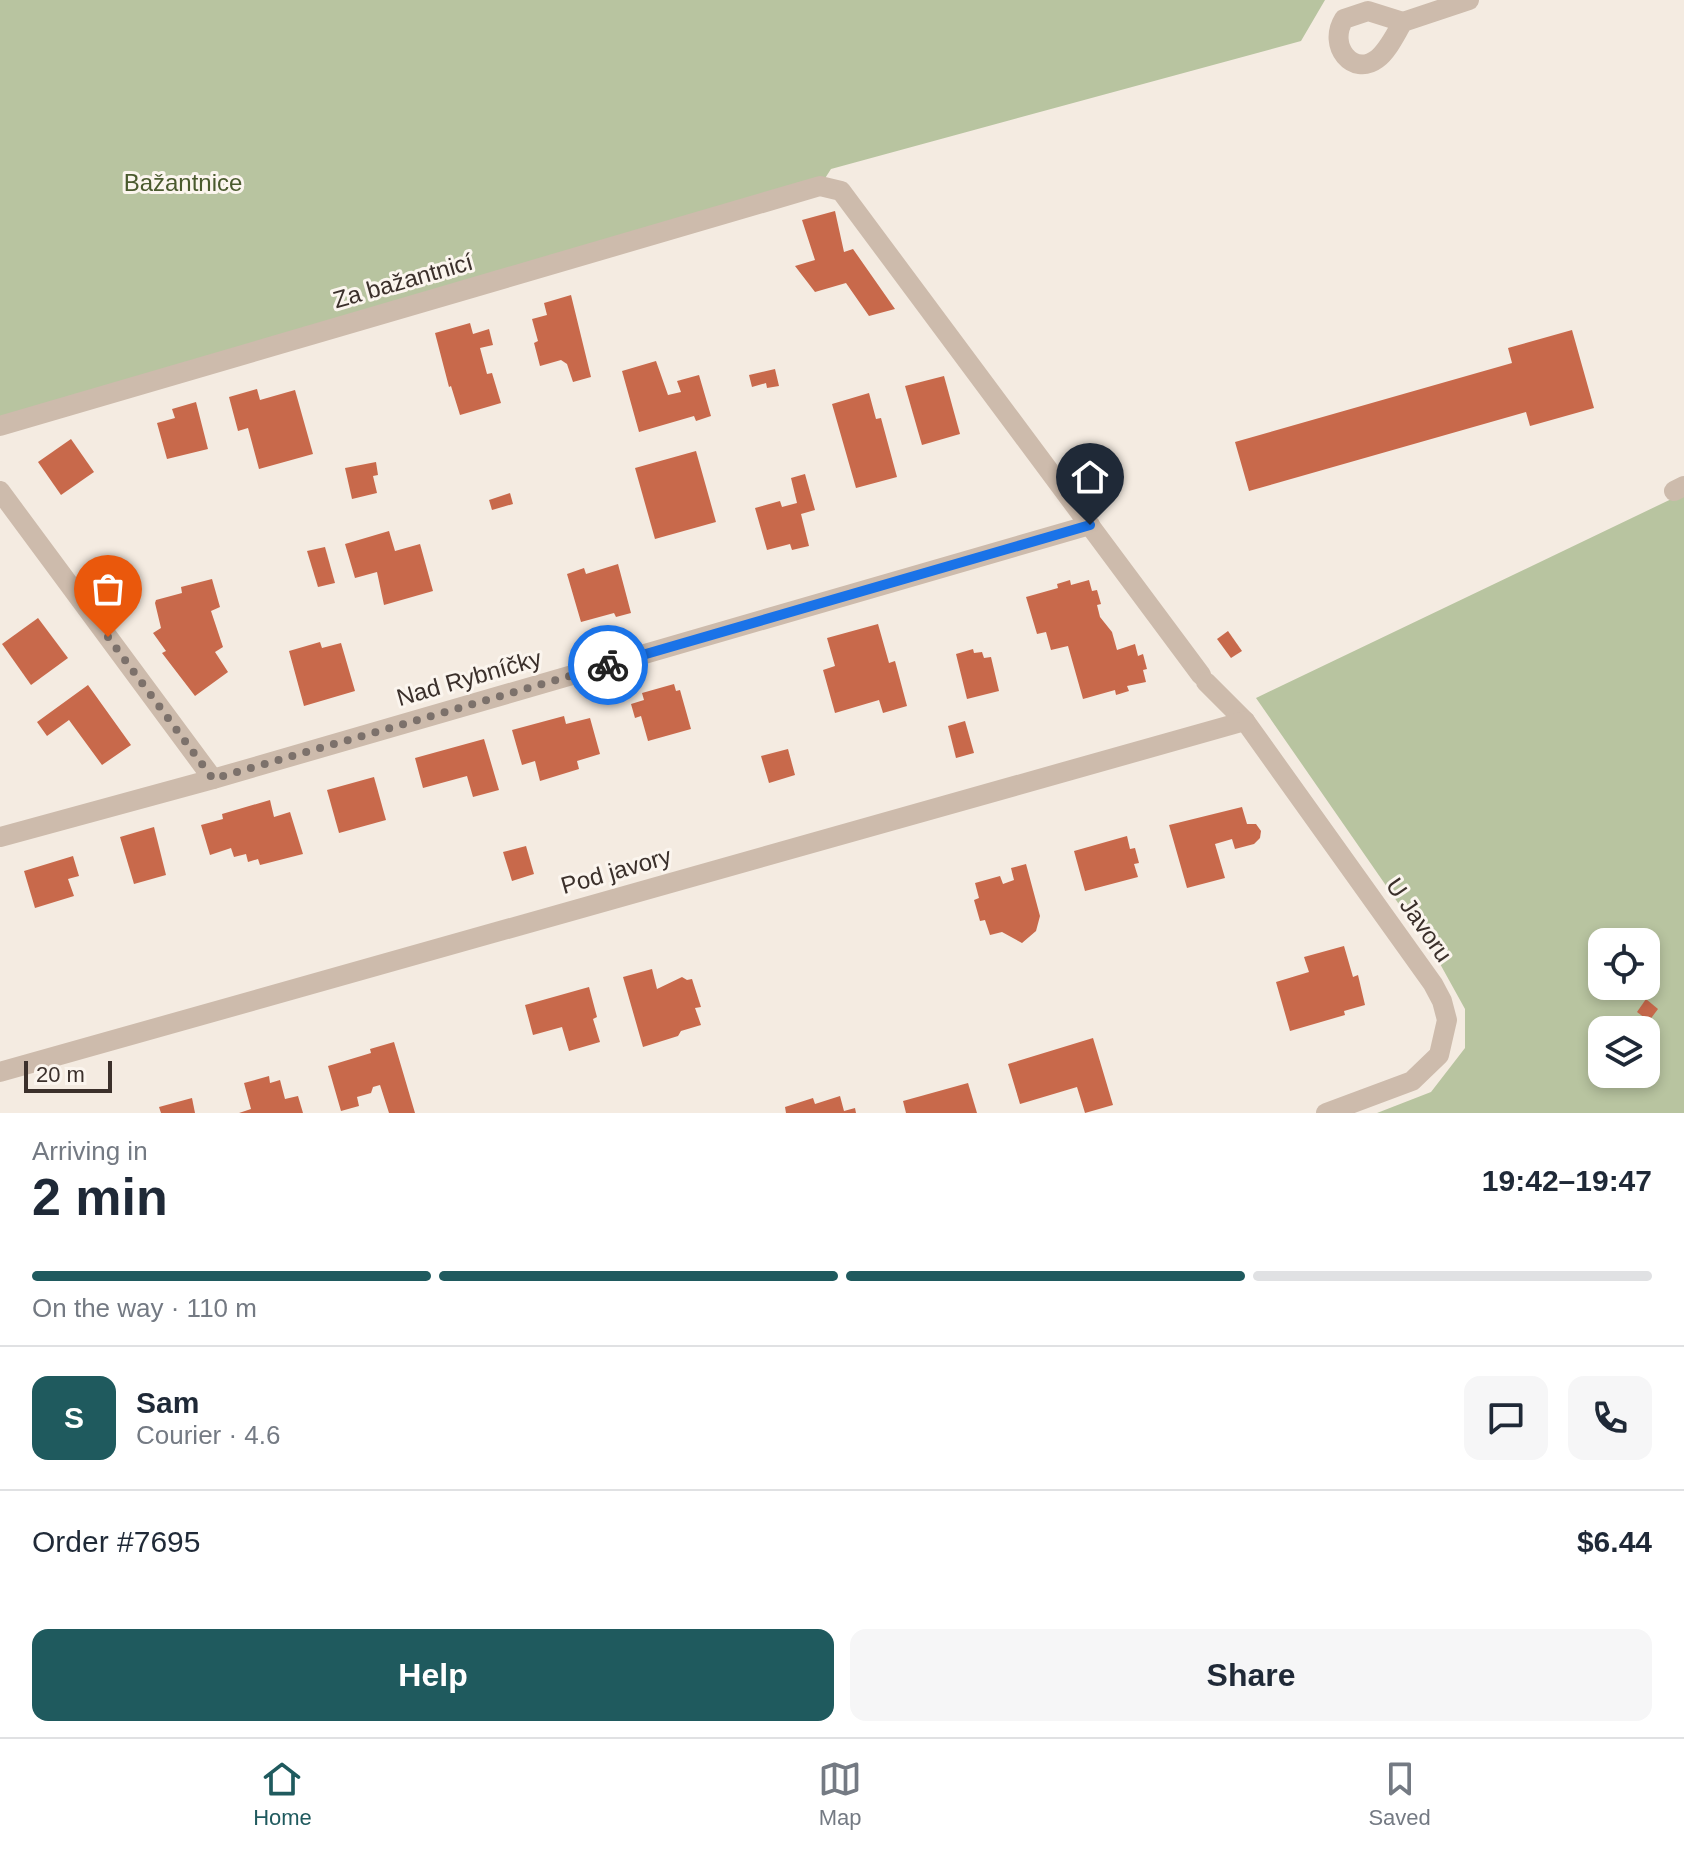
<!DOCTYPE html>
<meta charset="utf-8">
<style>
body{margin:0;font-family:Arial,sans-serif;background:#f6f6f7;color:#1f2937;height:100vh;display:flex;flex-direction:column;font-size:30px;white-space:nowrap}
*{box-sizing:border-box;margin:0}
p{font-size:26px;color:#747a83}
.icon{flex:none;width:44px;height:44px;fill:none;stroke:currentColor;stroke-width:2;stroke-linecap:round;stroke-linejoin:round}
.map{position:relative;height:1113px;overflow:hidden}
.drawer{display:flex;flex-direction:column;background:#fff;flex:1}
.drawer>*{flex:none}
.fabs{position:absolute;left:1588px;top:928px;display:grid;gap:16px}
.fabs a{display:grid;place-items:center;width:72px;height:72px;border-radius:16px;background:#fff;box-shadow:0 4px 12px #0003;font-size:40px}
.scale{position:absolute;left:24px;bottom:20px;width:88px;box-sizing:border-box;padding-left:8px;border:4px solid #3b302b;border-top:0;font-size:22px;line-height:28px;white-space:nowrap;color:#3b302b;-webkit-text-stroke:6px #fbf5ee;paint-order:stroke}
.pin{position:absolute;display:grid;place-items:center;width:68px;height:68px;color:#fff;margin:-82px -34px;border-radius:50% 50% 50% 0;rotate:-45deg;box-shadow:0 0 8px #0007}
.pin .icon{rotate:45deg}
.courier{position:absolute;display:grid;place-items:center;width:80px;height:80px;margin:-40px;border:6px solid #1a73e8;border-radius:50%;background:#fff;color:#222;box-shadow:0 2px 10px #0007}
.summary em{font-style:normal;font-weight:700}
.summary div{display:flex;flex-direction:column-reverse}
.summary{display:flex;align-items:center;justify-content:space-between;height:136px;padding:0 32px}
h1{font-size:52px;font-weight:700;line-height:60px}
.bar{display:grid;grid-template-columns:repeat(4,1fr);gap:12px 8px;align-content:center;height:96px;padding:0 32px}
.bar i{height:10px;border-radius:6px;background:#e0e1e3}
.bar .active{background:#1f5a5e}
.bar p{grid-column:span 4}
.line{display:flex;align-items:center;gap:20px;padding:0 32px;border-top:2px solid #e0e1e3}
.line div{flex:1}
.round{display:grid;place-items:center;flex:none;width:84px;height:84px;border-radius:16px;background:#f6f6f7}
.button{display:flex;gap:16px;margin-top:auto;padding:16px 32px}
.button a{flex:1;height:92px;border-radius:16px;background:#1f5a5e;color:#fff;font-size:32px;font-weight:700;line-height:92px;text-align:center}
.button a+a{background:#f6f6f7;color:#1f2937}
.dock{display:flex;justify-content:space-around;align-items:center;height:112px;border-top:2px solid #e0e1e3;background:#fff;font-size:22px;color:#747a83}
.dock a{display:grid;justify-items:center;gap:4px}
.dock .active{color:#1f5a5e}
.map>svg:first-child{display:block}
.green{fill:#b8c4a0;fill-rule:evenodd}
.building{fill:#c8694b}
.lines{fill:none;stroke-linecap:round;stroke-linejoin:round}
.street{stroke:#cdbbac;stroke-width:20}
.done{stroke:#7c716b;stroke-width:8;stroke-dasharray:0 14.4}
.route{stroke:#1a73e8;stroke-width:10}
.labels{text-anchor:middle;stroke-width:6;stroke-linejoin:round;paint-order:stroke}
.park-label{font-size:24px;fill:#4a5a2e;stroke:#fbf5ee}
.street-label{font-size:24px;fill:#3b302b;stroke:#fbf5ee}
</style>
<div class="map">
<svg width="1684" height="1113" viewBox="0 0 1684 1113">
<rect width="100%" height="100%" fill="#f4ebe1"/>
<g class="green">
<path d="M0,0H1325L1301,41L831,169L820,186L0,426Z"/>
<path d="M1684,493V1113H1377L1431,1092L1465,1048V1009L1439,962L1256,698ZM1602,942H1646V986H1602ZM1602,1030H1646V1074H1602Z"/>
</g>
<g class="building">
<path d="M835,211L844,252L853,249L895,309L869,316L846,283L815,292L795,266L815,260L802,220Z"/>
<path d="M571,295L591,377L573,382L567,364L561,360L540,366L534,343L538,341L532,319L547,315L544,303Z"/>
<path d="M470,323L473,334L489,329L493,345L480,348L487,374L492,373L501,403L460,415L451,386L449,387L435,333Z"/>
<path d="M1572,330L1594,408L1530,426L1526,412L1249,491L1235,442L1512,363L1508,348Z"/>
<path d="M656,361L668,395L681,392L677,381L699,375L711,416L696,421L694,416L639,432L622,371Z"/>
<path d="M775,369L779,386L767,388L766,383L752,387L749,375Z"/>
<path d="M944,376L960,434L922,445L905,386Z"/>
<path d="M257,389L260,400L295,390L313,454L259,469L248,428L238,431L229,397Z"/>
<path d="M869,393L876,419L881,418L897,477L856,488L832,404Z"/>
<path d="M196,402L208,449L167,459L157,423L175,418L172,409Z"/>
<path d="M71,439L94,472L61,495L38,462Z"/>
<path d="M696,451L716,522L655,539L635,468Z"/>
<path d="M376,462L378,475L373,476L377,493L352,499L345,468Z"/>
<path d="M805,474L815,510L801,514L809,546L792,550L790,544L767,550L755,508L780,501L782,507L797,503L791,478Z"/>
<path d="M510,493L513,504L492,510L489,500Z"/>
<path d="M389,531L395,551L420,544L433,591L384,605L377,572L355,578L345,544Z"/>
<path d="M325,547L335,583L318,587L307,551Z"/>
<path d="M618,564L631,613L616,617L614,613L581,622L567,574L584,568L586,574Z"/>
<path d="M212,579L220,607L211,611L223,647L215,652L228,672L195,696L162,653L166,651L153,633L161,628L155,603L156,600L182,593L181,587Z"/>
<path d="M1070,580L1071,585L1089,580L1092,591L1097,590L1101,604L1097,605L1100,617L1112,632L1117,650L1135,644L1138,656L1143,654L1147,669L1143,670L1146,682L1127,686L1129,691L1116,695L1115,690L1083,699L1068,646L1051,650L1046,632L1037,634L1026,597L1058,588L1057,584Z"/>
<path d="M38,618L68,658L31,685L2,644Z"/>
<path d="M878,624L889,663L895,661L907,706L883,713L879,700L835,713L823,670L835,666L827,638Z"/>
<path d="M1228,631L1242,651L1231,658L1217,639Z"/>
<path d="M320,642L322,648L341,643L355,691L304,706L289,651Z"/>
<path d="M973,649L974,653L982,652L984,658L991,657L999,691L967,699L956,654Z"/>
<path d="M674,684L676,691L680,690L691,729L648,741L641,716L635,718L631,704L644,700L642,693Z"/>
<path d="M88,685L131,745L102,765L69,720L47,736L37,722Z"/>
<path d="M564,716L566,724L590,718L600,754L577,761L579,769L540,781L535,761L522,765L512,730Z"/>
<path d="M965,721L974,753L956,758L948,726Z"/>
<path d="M484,739L499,790L473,797L467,776L423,788L415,758Z"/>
<path d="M788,749L795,775L769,783L761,756Z"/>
<path d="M374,777L386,820L339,833L327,790Z"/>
<path d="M270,800L274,817L290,812L303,854L260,865L258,859L248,862L246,854L234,857L231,848L210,855L201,825L223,819L222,814Z"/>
<path d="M1242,807L1247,824H1256L1261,831L1260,838L1254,844L1235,849L1232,839L1215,844L1225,878L1187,888L1169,825Z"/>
<path d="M154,827L166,875L134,884L120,837Z"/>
<path d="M1127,836L1130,849L1135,848L1139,863L1134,864L1138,877L1085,891L1074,851Z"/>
<path d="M526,846L534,874L512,881L503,852Z"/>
<path d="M73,856L79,876L68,879L74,896L35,908L24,871Z"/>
<path d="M1026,864L1040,916L1036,931L1022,943L1002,932L990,935L985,920L980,921L974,900L979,898L975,883L1000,876L1003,884L1014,880L1011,868Z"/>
<path d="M1344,946L1353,977L1358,975L1365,1005L1344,1011L1345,1015L1290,1031L1276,982L1309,972L1304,957Z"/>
<path d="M652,969L657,989L682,977L687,980L692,979L701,1007L695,1008L701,1025L681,1031L678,1036L643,1047L623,977Z"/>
<path d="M589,987L597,1017L593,1019L600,1042L569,1051L562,1027L533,1035L525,1005Z"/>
<path d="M1646,999L1658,1009L1649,1021L1637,1012Z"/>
<path d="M1093,1038L1113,1105L1085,1113L1077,1087L1020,1104L1008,1064Z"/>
<path d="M394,1042L415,1113H389L380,1085L373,1087L371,1093L357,1097L359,1106L341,1111L328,1066L371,1053L370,1049Z"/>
<path d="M269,1076L270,1083L280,1080L285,1099L298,1096L303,1113H239L251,1109L244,1083Z"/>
<path d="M968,1083L977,1113H906L903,1101Z"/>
<path d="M840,1096L844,1111L855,1108L856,1113H786L785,1107L813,1098L815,1104Z"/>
<path d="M192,1098L195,1113H161L159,1107Z"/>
</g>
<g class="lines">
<g class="street">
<path d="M1403,22C1396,33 1388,51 1377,59C1353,77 1327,46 1344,19L1368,11L1403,22L1469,0"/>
<path d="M0,426L820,186L841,191L1201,675"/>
<path d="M0,491L213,779"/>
<path d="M1674,491L1684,486"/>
<path d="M1206,682L1245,721L1433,984L1442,1001L1447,1020L1439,1055L1412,1081L1326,1113"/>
<path d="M0,837L213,779L1090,525"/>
<path d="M0,1072L1245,721"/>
</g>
</g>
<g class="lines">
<path class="done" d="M108,637L213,779L608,665"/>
<path class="route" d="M608,665L1090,525"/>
</g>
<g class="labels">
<g class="park-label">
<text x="183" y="191">Bažantnice</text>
</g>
<g class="street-label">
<text transform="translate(403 281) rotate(-16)" y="8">Za bažantnicí</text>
<text transform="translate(469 678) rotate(-16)" y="8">Nad Rybníčky</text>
<text transform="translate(616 871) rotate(-16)" y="8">Pod javory</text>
<text transform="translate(1419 920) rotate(55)" y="8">U Javoru</text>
</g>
</g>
</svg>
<div class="fabs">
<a><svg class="icon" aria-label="locate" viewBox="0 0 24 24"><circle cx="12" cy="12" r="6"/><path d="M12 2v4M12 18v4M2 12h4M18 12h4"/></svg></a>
<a><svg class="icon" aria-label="layers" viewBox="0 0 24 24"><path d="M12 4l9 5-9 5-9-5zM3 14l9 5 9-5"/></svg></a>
</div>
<div class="scale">20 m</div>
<div class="pin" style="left:108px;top:637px;background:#ea580c"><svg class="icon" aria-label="bag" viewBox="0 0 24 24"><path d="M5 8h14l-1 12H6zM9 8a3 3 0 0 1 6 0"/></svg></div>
<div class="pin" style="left:1090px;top:525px;background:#1f2937"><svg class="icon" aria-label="home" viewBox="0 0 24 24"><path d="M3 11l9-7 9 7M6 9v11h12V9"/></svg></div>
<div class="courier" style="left:608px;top:665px"><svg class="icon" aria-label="bike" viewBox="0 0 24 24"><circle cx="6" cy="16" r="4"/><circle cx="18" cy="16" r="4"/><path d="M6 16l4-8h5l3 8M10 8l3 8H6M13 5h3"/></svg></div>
</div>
<section class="drawer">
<div class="summary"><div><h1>2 min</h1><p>Arriving in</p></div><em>19:42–19:47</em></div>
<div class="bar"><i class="active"></i><i class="active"></i><i class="active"></i><i></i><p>On the way · 110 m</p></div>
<div class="line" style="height:144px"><b class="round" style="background:#1f5a5e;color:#fff">S</b><div><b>Sam</b><p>Courier · 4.6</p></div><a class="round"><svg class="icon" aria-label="chat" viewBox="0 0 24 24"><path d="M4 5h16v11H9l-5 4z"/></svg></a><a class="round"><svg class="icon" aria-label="phone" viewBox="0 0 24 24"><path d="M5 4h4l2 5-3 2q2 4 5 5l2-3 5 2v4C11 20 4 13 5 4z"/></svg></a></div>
<div class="line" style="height:104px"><div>Order #7695</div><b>$6.44</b></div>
<div class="button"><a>Help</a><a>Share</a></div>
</section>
<nav class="dock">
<a class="active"><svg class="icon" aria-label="home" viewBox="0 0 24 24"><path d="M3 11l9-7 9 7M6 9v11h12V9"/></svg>Home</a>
<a><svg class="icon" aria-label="map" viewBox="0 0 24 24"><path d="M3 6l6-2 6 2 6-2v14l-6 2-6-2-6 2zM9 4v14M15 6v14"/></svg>Map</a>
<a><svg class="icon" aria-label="saved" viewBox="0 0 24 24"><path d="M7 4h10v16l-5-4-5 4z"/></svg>Saved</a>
</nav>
